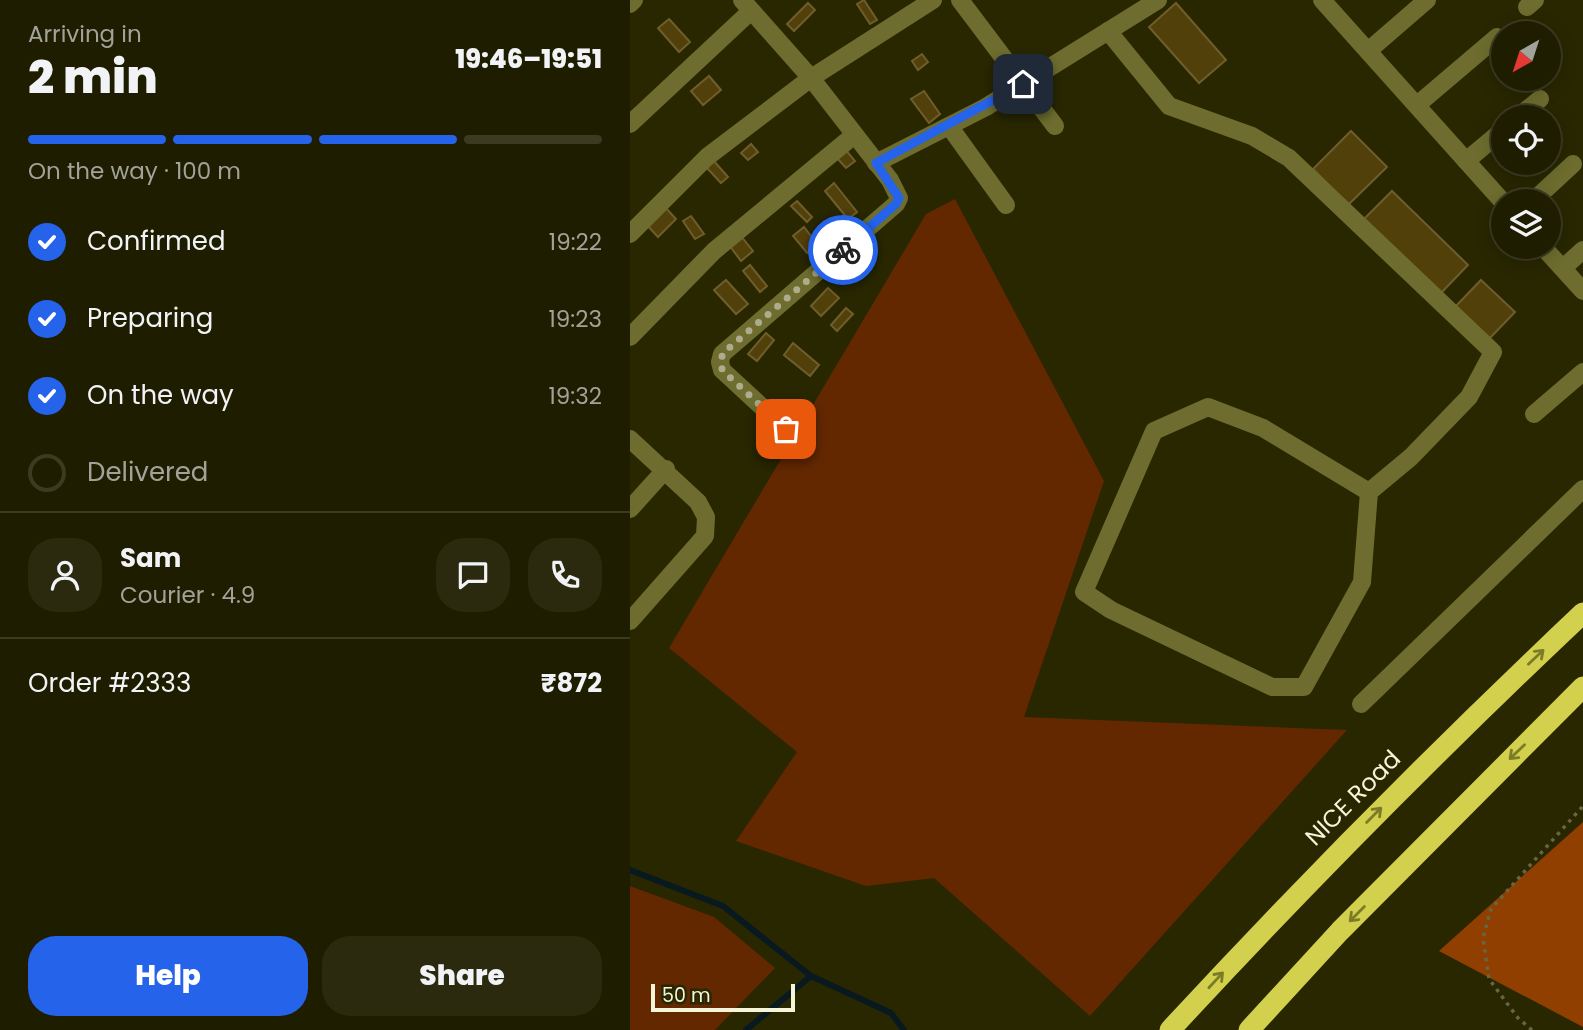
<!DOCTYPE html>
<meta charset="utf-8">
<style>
body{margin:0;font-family:Poppins,sans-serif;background:#2b2a0f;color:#f1f3f6;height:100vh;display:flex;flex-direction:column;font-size:26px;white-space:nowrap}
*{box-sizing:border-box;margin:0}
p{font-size:23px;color:#a1a299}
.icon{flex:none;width:38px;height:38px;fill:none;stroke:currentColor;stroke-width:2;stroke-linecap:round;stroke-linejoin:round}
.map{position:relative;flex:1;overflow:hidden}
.side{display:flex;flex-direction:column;background:#1e1d00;width:630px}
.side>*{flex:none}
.needle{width:46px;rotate:219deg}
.fabs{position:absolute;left:861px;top:21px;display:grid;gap:14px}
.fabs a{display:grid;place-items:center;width:70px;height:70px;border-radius:50%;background:#1e1d00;box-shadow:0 4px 18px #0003,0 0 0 2px #3c3b22;font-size:35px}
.scale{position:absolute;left:21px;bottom:18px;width:144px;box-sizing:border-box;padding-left:7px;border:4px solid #f4f5d9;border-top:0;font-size:19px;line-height:24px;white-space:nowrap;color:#f4f5d9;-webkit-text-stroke:5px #282700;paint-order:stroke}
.pin{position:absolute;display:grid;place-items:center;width:60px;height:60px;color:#fff;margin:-30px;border-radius:14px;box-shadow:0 4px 10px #0006}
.courier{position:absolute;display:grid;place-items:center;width:70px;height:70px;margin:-35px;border:5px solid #2563eb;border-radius:50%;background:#fff;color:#222;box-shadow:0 2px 9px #0007}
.overview em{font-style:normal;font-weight:800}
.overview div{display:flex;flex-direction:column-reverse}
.overview{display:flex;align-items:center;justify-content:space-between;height:119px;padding:0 28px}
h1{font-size:46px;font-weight:800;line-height:52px}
.bar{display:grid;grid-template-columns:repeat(4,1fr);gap:10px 7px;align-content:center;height:84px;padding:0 28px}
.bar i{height:9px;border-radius:5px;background:#3c3b22}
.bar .on{background:#2563eb}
.bar p{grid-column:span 4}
.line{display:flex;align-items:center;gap:18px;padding:0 28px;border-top:2px solid #3c3b22}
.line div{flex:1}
.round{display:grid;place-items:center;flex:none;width:74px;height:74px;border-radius:28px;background:#2b2a0f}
ol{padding:0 28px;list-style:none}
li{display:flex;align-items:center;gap:21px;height:77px}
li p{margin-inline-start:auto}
li .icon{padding:7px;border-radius:50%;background:#2563eb;color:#fff;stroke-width:4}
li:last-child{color:#a1a299}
li i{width:38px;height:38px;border:4px solid #3c3b22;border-radius:50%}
.action{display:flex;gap:14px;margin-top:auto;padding:14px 28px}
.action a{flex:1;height:80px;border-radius:28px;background:#2563eb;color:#fff;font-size:28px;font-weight:800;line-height:80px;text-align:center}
.action a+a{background:#2b2a0f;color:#f1f3f6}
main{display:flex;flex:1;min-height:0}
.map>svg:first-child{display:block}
.green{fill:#632800}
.forest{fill:#913f00}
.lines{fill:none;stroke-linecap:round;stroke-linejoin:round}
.stream{stroke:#091920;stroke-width:6}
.building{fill:#52400a;stroke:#705d2c;stroke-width:2}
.path{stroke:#666642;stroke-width:3.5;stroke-dasharray:3.5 5;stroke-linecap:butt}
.minor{stroke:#6e6d2f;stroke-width:18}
.highway{stroke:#d2d04d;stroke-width:21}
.oneway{stroke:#7d7c26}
.done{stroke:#adad8d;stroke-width:7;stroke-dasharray:0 12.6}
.route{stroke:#2563eb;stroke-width:9}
.labels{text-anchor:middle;stroke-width:6;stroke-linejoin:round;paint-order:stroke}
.street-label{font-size:24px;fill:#f4f5d9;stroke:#282700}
</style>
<main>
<section class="side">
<div class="overview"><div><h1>2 min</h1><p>Arriving in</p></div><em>19:46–19:51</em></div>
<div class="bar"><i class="on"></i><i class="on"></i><i class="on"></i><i></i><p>On the way · 100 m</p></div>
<ol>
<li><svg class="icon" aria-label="check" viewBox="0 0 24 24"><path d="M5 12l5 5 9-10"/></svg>Confirmed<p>19:22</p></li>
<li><svg class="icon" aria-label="check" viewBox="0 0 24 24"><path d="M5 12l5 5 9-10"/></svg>Preparing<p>19:23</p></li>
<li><svg class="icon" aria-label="check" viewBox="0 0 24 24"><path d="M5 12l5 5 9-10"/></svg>On the way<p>19:32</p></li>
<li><i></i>Delivered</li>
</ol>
<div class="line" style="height:126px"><a class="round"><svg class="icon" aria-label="person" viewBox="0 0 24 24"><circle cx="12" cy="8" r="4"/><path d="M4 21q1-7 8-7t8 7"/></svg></a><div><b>Sam</b><p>Courier · 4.9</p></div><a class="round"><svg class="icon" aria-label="chat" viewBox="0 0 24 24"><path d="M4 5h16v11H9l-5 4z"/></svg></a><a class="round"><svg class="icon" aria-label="phone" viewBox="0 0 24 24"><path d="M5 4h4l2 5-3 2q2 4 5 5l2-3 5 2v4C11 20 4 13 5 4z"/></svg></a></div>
<div class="line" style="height:91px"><div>Order #2333</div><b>₹872</b></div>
<div class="action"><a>Help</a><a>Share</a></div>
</section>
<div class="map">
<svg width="953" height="1030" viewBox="0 0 953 1030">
<rect width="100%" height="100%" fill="#282700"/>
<g class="green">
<path d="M325,199L474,481L394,717L717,730L460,1016L304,878L236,886L106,841L167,752L39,648L296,214Z"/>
<path d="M0,886L84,917L145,968L85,1030H0Z"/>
</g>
<path class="forest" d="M953,822V1027L809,951Z"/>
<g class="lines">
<g class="stream">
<path d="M0,870L93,906L181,976"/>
<path d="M116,1030L181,976L261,1013L274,1030"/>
</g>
</g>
<g class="building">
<path d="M234,0L247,20L240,24L227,4Z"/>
<path d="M178,3L185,10L164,31L157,24Z"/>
<path d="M546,3L596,60L569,83L519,27Z"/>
<path d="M39,19L60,42L49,52L28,28Z"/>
<path d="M292,54L298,62L288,70L282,61Z"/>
<path d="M79,76L91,90L73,105L61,91Z"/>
<path d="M294,91L310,114L299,123L281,99Z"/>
<path d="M721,131L757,167L718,205L683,169Z"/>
<path d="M121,144L128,152L118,160L111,153Z"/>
<path d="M215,149L225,161L216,168L206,157Z"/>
<path d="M83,160L98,177L91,183L76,167Z"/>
<path d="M204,183L227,212L218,219L195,191Z"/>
<path d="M762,191L838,265L810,294L734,219Z"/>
<path d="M167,201L182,217L177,222L161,206Z"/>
<path d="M34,206L46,219L28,237L15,223Z"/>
<path d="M61,216L74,234L65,239L53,221Z"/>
<path d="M174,227L188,245L177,253L163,236Z"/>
<path d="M111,236L123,251L111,261L99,245Z"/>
<path d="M120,265L137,286L130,292L113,271Z"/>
<path d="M96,280L118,304L106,314L84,290Z"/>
<path d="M851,280L885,312L858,340L824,308Z"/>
<path d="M198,288L209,298L191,316L181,306Z"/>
<path d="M216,308L223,314L207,331L201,325Z"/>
<path d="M136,333L144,340L127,361L118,354Z"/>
<path d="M163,343L189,365L180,376L154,355Z"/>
</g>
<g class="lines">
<path class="path" d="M902,1030L888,1018L859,979L853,938L861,909L953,806"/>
<g class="minor">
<path d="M112,0L181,78L260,180L269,198L266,204L92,354L90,362L92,370L156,429"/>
<path d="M330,0L425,126"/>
<path d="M692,0L873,202"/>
<path d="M0,4L4,0"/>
<path d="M897,7L905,0"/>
<path d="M478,31L539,106L622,136L659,158L863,352L839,397L781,457L739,492L633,428L578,407L524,431L454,592L481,610L642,687H674L732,582L739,492"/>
<path d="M738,51L797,0"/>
<path d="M787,105L867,37"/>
<path d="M888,117L910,99"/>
<path d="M0,124L121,11"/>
<path d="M319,126L376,205"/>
<path d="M836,161L873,130"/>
<path d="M246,163L356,107L528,0"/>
<path d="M903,201L943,164"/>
<path d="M0,234L77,157L181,78L303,0"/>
<path d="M913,247L953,291"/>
<path d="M933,268L953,250"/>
<path d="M0,337L84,251L223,136"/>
<path d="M904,414L953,372"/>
<path d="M0,439L68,502L76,517L75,536L0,621"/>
<path d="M0,509L36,469"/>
<path d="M731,704L953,489"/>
</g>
<g class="highway">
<path d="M540,1030C673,886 810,748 953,613"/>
<path d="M619,1030L710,931L953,687"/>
</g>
</g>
<defs><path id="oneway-shaft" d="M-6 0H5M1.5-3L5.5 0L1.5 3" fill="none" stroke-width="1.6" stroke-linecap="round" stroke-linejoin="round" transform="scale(1.75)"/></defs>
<g class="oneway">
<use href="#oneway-shaft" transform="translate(906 657) rotate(-43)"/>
<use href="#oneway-shaft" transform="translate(887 752) rotate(136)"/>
<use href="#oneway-shaft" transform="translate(744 815) rotate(-45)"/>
<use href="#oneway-shaft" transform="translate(727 914) rotate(135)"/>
<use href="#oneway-shaft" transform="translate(586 980) rotate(-47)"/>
</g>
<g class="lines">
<path class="done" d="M156,429L92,370V354L213,250"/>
<path class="route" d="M213,250L266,204L269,198L246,163L393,84"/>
</g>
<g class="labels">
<g class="street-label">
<text transform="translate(723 798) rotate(-45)" y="8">NICE Road</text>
</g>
</g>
</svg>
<div class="fabs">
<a><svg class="needle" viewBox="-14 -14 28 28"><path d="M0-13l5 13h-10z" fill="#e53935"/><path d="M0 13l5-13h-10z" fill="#a1a299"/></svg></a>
<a><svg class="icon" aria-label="locate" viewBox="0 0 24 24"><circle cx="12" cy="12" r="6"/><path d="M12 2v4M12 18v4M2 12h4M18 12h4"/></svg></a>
<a><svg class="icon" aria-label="layers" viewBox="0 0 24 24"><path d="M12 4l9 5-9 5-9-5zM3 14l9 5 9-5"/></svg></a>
</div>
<div class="scale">50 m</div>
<div class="pin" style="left:156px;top:429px;background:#ea580c"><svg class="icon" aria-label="bag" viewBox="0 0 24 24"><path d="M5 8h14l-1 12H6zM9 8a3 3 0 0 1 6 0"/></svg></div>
<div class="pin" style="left:393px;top:84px;background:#1f2937"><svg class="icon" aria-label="home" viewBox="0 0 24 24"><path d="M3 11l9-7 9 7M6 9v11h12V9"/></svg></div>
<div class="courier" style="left:213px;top:250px"><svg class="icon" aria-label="bike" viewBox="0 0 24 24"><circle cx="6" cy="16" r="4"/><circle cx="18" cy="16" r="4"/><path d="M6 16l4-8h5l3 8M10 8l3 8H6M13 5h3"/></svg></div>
</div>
</main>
